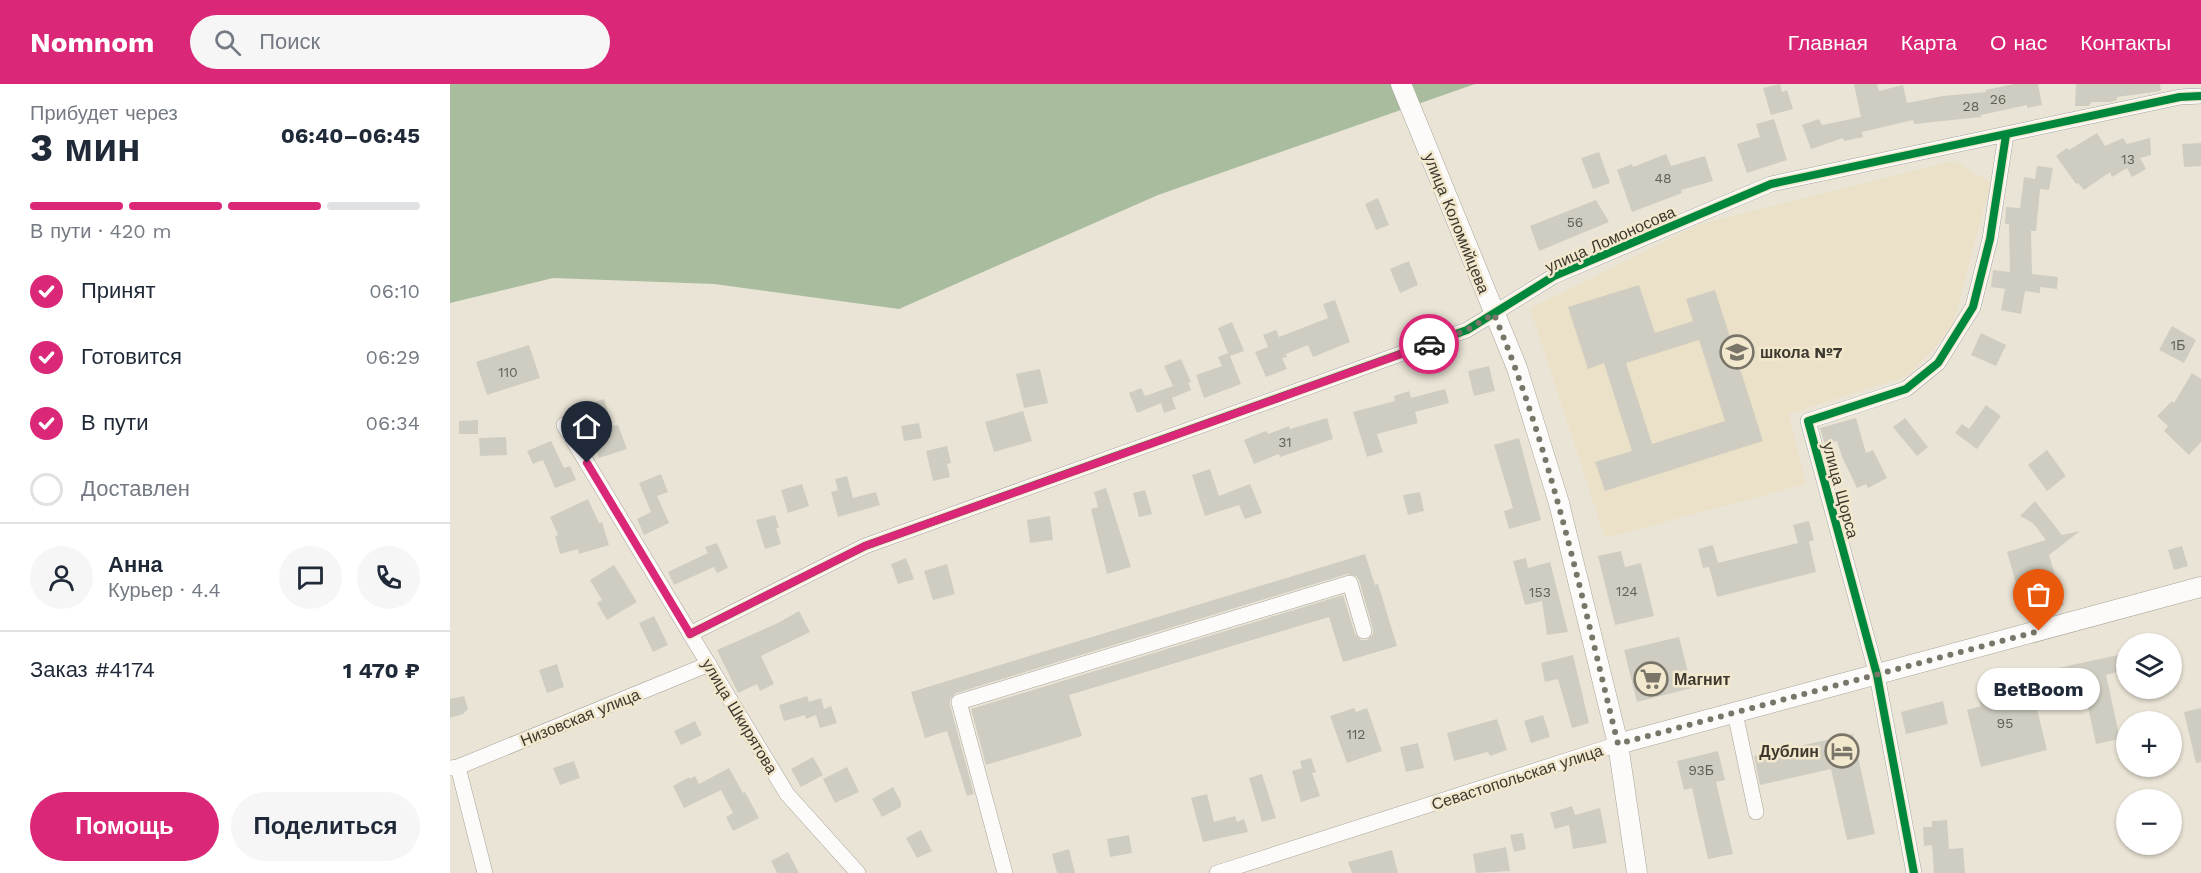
<!DOCTYPE html>
<html lang="ru">
<meta charset="utf-8">
<style>
body{margin:0;font-family:"Work Sans",sans-serif;background:#f6f6f7;color:#1f2937;height:100vh;display:flex;flex-direction:column;font-size:22px;white-space:nowrap}
*{box-sizing:border-box;margin:0}
p{font-size:20px;color:#747a83}
.icon{flex:none;width:33px;height:33px;fill:none;stroke:currentColor;stroke-width:2;stroke-linecap:round;stroke-linejoin:round}
.map{position:relative;flex:1;overflow:hidden}
.details{display:flex;flex-direction:column;background:#fff;width:450px}
.details>*{flex:none}
.controls{position:absolute;left:1666px;top:549px;display:grid;gap:12px}
.controls a{display:grid;place-items:center;width:66px;height:66px;border-radius:50%;background:#fff;box-shadow:0 2px 4px #0004;font-size:30px}
.pin{position:absolute;display:grid;place-items:center;width:51px;height:51px;color:#fff;margin:-62px -26px;border-radius:50% 50% 50% 0;rotate:-45deg;box-shadow:0 0 6px #0007}
.pin .icon{rotate:45deg}
.courier{position:absolute;display:grid;place-items:center;width:60px;height:60px;margin:-30px;border:4px solid #db2777;border-radius:50%;background:#fff;color:#222;box-shadow:0 2px 8px #0007}
.bubble{position:absolute;height:42px;border-radius:21px;background:#fff;box-shadow:0 2px 4px #0004;font-size:20px;font-weight:700;line-height:42px;text-align:center}
.summary em{font-style:normal;font-weight:700}
.summary div{display:flex;flex-direction:column-reverse}
.summary{display:flex;align-items:center;justify-content:space-between;height:102px;padding:0 30px}
h1{font-size:39px;font-weight:700;line-height:45px}
.bar{display:grid;grid-template-columns:repeat(4,1fr);gap:9px 6px;align-content:center;height:72px;padding:0 30px}
.bar i{height:8px;border-radius:4px;background:#e0e1e3}
.bar .current{background:#db2777}
.bar p{grid-column:span 4}
.line{display:flex;align-items:center;gap:15px;padding:0 30px;border-top:2px solid #e0e1e3}
.line div{flex:1}
.round{display:grid;place-items:center;flex:none;width:63px;height:63px;border-radius:32px;background:#f6f6f7}
ol{padding:0 30px;list-style:none}
li{display:flex;align-items:center;gap:18px;height:66px}
li p{margin-inline-start:auto}
li .icon{padding:6px;border-radius:50%;background:#db2777;color:#fff;stroke-width:4}
li:last-child{color:#747a83}
li i{width:33px;height:33px;border:3px solid #e0e1e3;border-radius:50%}
.cta{display:flex;gap:12px;margin-top:auto;padding:12px 30px}
.cta a{flex:1;height:69px;border-radius:36px;background:#db2777;color:#fff;font-size:24px;font-weight:700;line-height:69px;text-align:center}
.cta a+a{background:#f6f6f7;color:#1f2937}
header{display:flex;align-items:center;gap:36px;box-sizing:border-box;height:84px;padding:0 30px;background:#db2777;color:#fff}
header strong{font-size:28px}
nav{display:flex;gap:33px;margin-inline-start:auto;font-size:21px}
.search{width:420px;height:54px;background:#f6f6f7;display:flex;align-items:center;gap:15px;box-sizing:border-box;padding:0 21px;border-radius:33px;color:#747a83;font-size:22px}
main{display:flex;flex:1;min-height:0}
.map>svg:first-child{display:block}
.built{fill:#ebe1c8}
.water{fill:#a9bd9e}
.building{fill:#cfcdc1;fill-rule:evenodd}
.lines{fill:none;stroke-linecap:round;stroke-linejoin:round}
.minor-casing{stroke:#a7a398;stroke-width:16}
.major-casing{stroke:#a7a398;stroke-width:21}
.minor{stroke:#fcfbf9;stroke-width:15}
.major{stroke:#fcfbf9;stroke-width:20}
.cycleway-casing{stroke:#f2e8ce;stroke-width:11}
.cycleway{stroke:#00873e;stroke-width:8}
.done{stroke:#7a7569;stroke-width:6;stroke-dasharray:0 10.8}
.route{stroke:#db2777;stroke-width:8}
.labels{text-anchor:middle;stroke-width:5;stroke-linejoin:round;paint-order:stroke}
.number-label{font-size:14px;fill:#636055}
.street-label{font-size:16px;fill:#3d392f;stroke:#f2e8ce}
.poi-label{font-size:16px;font-weight:bold;fill:#3d392f;stroke:#f2e8ce;text-anchor:start}
</style>
<header>
<strong>Nomnom</strong>
<div class="search"><svg class="icon" aria-label="search" viewBox="0 0 24 24"><circle cx="10" cy="10" r="6"/><path d="M15 15l6 6"/></svg>Поиск</div>
<nav><a>Главная</a><a>Карта</a><a>О нас</a><a>Контакты</a></nav>
</header>
<main>
<section class="details">
<div class="summary"><div><h1>3 мин</h1><p>Прибудет через</p></div><em>06:40–06:45</em></div>
<div class="bar"><i class="current"></i><i class="current"></i><i class="current"></i><i></i><p>В пути · 420 m</p></div>
<ol>
<li><svg class="icon" aria-label="check" viewBox="0 0 24 24"><path d="M5 12l5 5 9-10"/></svg>Принят<p>06:10</p></li>
<li><svg class="icon" aria-label="check" viewBox="0 0 24 24"><path d="M5 12l5 5 9-10"/></svg>Готовится<p>06:29</p></li>
<li><svg class="icon" aria-label="check" viewBox="0 0 24 24"><path d="M5 12l5 5 9-10"/></svg>В пути<p>06:34</p></li>
<li><i></i>Доставлен</li>
</ol>
<div class="line" style="height:108px"><a class="round"><svg class="icon" aria-label="person" viewBox="0 0 24 24"><circle cx="12" cy="8" r="4"/><path d="M4 21q1-7 8-7t8 7"/></svg></a><div><b>Анна</b><p>Курьер · 4.4</p></div><a class="round"><svg class="icon" aria-label="chat" viewBox="0 0 24 24"><path d="M4 5h16v11H9l-5 4z"/></svg></a><a class="round"><svg class="icon" aria-label="phone" viewBox="0 0 24 24"><path d="M5 4h4l2 5-3 2q2 4 5 5l2-3 5 2v4C11 20 4 13 5 4z"/></svg></a></div>
<div class="line" style="height:78px"><div>Заказ #4174</div><b>1 470 ₽</b></div>
<div class="cta"><a>Помощь</a><a>Поделиться</a></div>
</section>
<div class="map">
<svg width="1751" height="789" viewBox="0 0 1751 789">
<rect width="100%" height="100%" fill="#eae4d6"/>
<path class="built" d="M1504,77L1541,98L1502,245L1458,292L1339,330L1356,400L1155,454L1080,224L1248,141Z"/>
<path class="water" d="M0,0H1025L708,111L449,225L264,200L103,194L0,219Z"/>
<g class="building">
<path d="M1330,0L1332,8L1337,6L1343,25L1321,31L1313,4Z"/>
<path d="M1404,0H1427L1429,7L1453,1L1457,19L1493,12L1536,8V6L1564,0H1588L1592,21L1577,24V21L1531,31V33L1464,40L1463,36L1412,48L1413,53L1394,57L1393,54L1361,65L1352,41L1369,35L1372,41L1411,33Z"/>
<path d="M1626,0H1710L1711,7L1667,13V16L1660,18H1641L1639,22H1625Z"/>
<path d="M1324,35L1337,76L1297,89L1287,60L1310,53L1306,40Z"/>
<path d="M1647,49L1655,62L1673,54L1677,60L1700,54L1701,71L1690,74L1696,85L1682,93L1677,84L1662,93L1660,88L1634,106L1628,99L1626,100L1606,72L1617,64L1619,66Z"/>
<path d="M1751,59V82L1734,83L1732,60Z"/>
<path d="M1149,68L1160,99L1143,105L1131,74Z"/>
<path d="M1216,70L1221,82L1255,72L1263,97L1231,106L1232,109L1182,128L1167,86L1182,80L1183,83Z"/>
<path d="M1587,82L1603,84L1599,106L1590,105L1586,147H1581L1582,190L1608,193L1607,205L1590,203V209L1575,207L1571,230L1551,226L1555,205L1541,203L1543,186L1560,188L1559,140H1555L1556,123L1570,124L1574,93L1585,95Z"/>
<path d="M928,114L939,141L926,146L915,120Z"/>
<path d="M1146,116L1159,138L1089,167L1080,142Z"/>
<path d="M959,177L968,201L950,209L940,185Z"/>
<path d="M1189,201L1205,249L1243,237L1236,215L1265,206L1313,357L1155,407L1145,378L1182,367L1154,279L1138,285L1118,223ZM1249,256L1275,337L1202,360L1176,279Z"/>
<path d="M885,216L900,258L863,273L858,261L836,270L837,273L832,274L837,285L816,293L805,268L818,263L813,251L826,246L829,253L878,234L873,220Z"/>
<path d="M782,238L794,267L780,272L791,300L754,314L746,291L772,282L768,273L778,269L768,244Z"/>
<path d="M1722,242L1746,256L1734,279L1709,266Z"/>
<path d="M1531,249L1556,261L1546,282L1521,271Z"/>
<path d="M79,261L90,294L37,311L26,278Z"/>
<path d="M731,275L741,298L738,299L741,306L722,314L726,325L714,329L711,319L687,329L679,309L691,304L695,312L723,302L714,282Z"/>
<path d="M1039,282L1045,307L1024,312L1018,287Z"/>
<path d="M590,285L598,319L574,324L566,290Z"/>
<path d="M1742,289L1751,295V358L1739,371L1714,347L1718,342L1707,332L1722,317L1724,319Z"/>
<path d="M995,305L999,319L965,328L968,339L927,350L933,368L917,373L903,328L945,317L944,312L959,307L961,314Z"/>
<path d="M154,315L163,342L168,341L177,365L149,374L139,345L133,347L126,324Z"/>
<path d="M1536,321L1551,332L1527,365L1505,349L1512,340L1519,345Z"/>
<path d="M573,327L582,357L544,368L535,338Z"/>
<path d="M877,334L883,355L830,373L829,370L804,380L794,356L816,347L818,350L839,342L840,345Z"/>
<path d="M1406,334L1416,369L1423,366L1437,394L1418,404L1416,400L1407,404L1392,373L1387,357L1375,361L1370,344Z"/>
<path d="M1455,334L1478,363L1467,372L1443,343Z"/>
<path d="M28,336V350H9V337Z"/>
<path d="M469,339L472,354L454,357L451,342Z"/>
<path d="M56,353L57,371L30,372L29,354Z"/>
<path d="M1069,354L1091,436L1059,445L1054,427L1063,424L1044,361Z"/>
<path d="M101,357L114,384L120,382L126,396L105,404L93,376L83,380L77,367Z"/>
<path d="M497,362L501,379L497,380L500,393L483,397L476,367Z"/>
<path d="M1597,366L1616,392L1597,407L1578,381Z"/>
<path d="M760,385L769,412L800,400L812,429L795,435L789,421L755,432L742,391Z"/>
<path d="M211,390L218,408L207,412L219,439L194,451L187,435L201,428L189,399Z"/>
<path d="M397,392L403,414L426,408L430,421L388,433L381,408L388,406L385,395Z"/>
<path d="M352,400L359,422L338,429L331,406Z"/>
<path d="M656,404L681,483L657,490L641,425L648,423L644,408Z"/>
<path d="M695,406L702,430L689,433L683,409Z"/>
<path d="M970,408L974,427L958,431L953,411Z"/>
<path d="M138,415L149,439L152,438L159,461L129,470L128,465L110,470L105,452L108,451L100,433Z"/>
<path d="M1585,417L1612,451L1630,447L1599,471L1614,521L1576,533L1557,468L1596,456L1583,439L1570,432Z"/>
<path d="M325,431L329,444H326L331,460L315,465L306,436Z"/>
<path d="M600,432L603,456L580,459L577,436Z"/>
<path d="M1359,437L1364,456L1359,458L1366,488L1267,513L1259,483L1253,484L1248,465L1263,461L1268,479L1348,459L1343,441Z"/>
<path d="M267,459L278,484L267,489L264,483L224,501L218,488L258,469L255,463Z"/>
<path d="M1732,462L1738,482L1724,486L1718,466Z"/>
<path d="M1171,467L1175,483L1191,479L1204,532L1165,541L1148,472Z"/>
<path d="M915,470L925,501L928,500L947,562L893,578L879,533L619,611L632,652L536,681L521,625L893,511L905,550L911,556H917L923,550V545L909,496L906,492L897,490L506,609L500,615V621L524,710L517,712L497,647L475,654L461,608Z"/>
<path d="M456,474L464,495L448,500L441,480Z"/>
<path d="M1076,474L1078,484L1100,478L1118,548L1097,551L1092,517L1075,521L1063,477Z"/>
<path d="M497,480L505,510L483,516L474,487Z"/>
<path d="M164,481L187,518L157,536L147,519L152,516L140,496Z"/>
<path d="M349,527L360,548L311,572L324,600L310,607L307,600L288,609L267,566L328,539Z"/>
<path d="M204,532L218,561L203,568L189,539Z"/>
<path d="M1229,553L1242,604L1187,618L1174,566Z"/>
<path d="M1677,569V585L1656,591L1670,655L1646,660L1633,600L1611,603L1608,584Z"/>
<path d="M1123,571L1139,639L1122,644L1108,595L1095,598L1091,579Z"/>
<path d="M107,580L114,603L97,609L89,586Z"/>
<path d="M1567,606L1568,613L1583,609L1597,666L1531,683L1517,626L1531,622L1529,616Z"/>
<path d="M14,612L18,625L13,630L0,634V615Z"/>
<path d="M357,612L359,618L371,614L374,625L381,622L387,639L370,644L366,631L356,635L355,631L334,637L329,621Z"/>
<path d="M1493,617L1498,640L1456,650L1451,628Z"/>
<path d="M904,624L906,628L917,624L932,667L897,679L880,632Z"/>
<path d="M1751,624V678L1746,679L1734,628Z"/>
<path d="M1093,631L1100,653L1081,659L1074,637Z"/>
<path d="M1047,635L1057,666L1040,672L1038,668L1004,677L997,649Z"/>
<path d="M245,637L252,651L231,661L224,647Z"/>
<path d="M1403,650L1425,750L1397,756L1381,685L1310,701L1304,672Z"/>
<path d="M968,659L974,684L956,688L950,663Z"/>
<path d="M1268,667L1275,696L1266,698L1283,770L1258,775L1242,704L1234,706L1227,677Z"/>
<path d="M363,673L373,691L351,703L341,685Z"/>
<path d="M861,674L866,688L862,689L870,712L851,718L842,687L852,684L850,677Z"/>
<path d="M124,677L130,694L110,701L103,684Z"/>
<path d="M397,683L409,708L385,719L373,695Z"/>
<path d="M279,684L293,709L295,708L309,734L283,747L276,733L283,729L271,706L234,724L223,702L239,693L240,695L245,692L249,700Z"/>
<path d="M812,690L826,734L812,738L799,694Z"/>
<path d="M443,703L451,718V723L432,733L422,715Z"/>
<path d="M757,710L764,738L785,732L787,738L794,735L798,748L753,758L741,714Z"/>
<path d="M1122,722L1125,731L1150,724L1157,759L1123,765L1119,741L1105,745L1100,729Z"/>
<path d="M1497,736L1499,765L1513,764L1515,789H1484L1482,761L1474,762L1473,743H1482V737Z"/>
<path d="M471,746L482,767L467,774L456,754Z"/>
<path d="M1073,749L1076,765L1064,768L1060,751Z"/>
<path d="M679,751L682,769L660,773L657,755Z"/>
<path d="M1056,763L1060,787L1026,789L1023,770Z"/>
<path d="M619,765L625,789H607L602,770Z"/>
<path d="M942,766L948,789H902L898,778Z"/>
<path d="M338,768L349,789H327L321,777Z"/>
</g>
<g class="lines">
<g class="minor-casing">
<g id="minor">
<path d="M114,341L337,710L408,789"/>
<path d="M240,550L415,462L1017,246L1104,192L1321,100L1730,13L1751,12"/>
<path d="M1285,629L1306,728"/>
<path d="M8,683L35,789"/>
<path d="M0,684L8,683L259,580"/>
<path d="M555,789L509,618L900,499L914,547"/>
<path d="M767,789L1168,660"/>
<path d="M1464,789L1427,591L1358,337L1456,305L1488,279L1523,223L1540,155L1556,51"/>
</g>
</g>
<g class="major-casing">
<g id="major">
<path d="M951,0L1067,284L1109,419L1168,660L1187,789"/>
<path d="M1168,660L1751,503"/>
</g>
</g>
<use href="#minor" class="minor"/>
<use href="#major" class="major"/>
<g class="cycleway-casing">
<g id="cycleway">
<path d="M240,550L415,462L1017,246L1104,192L1321,100L1730,13L1751,12"/>
<path d="M1464,789L1427,591L1358,337L1456,305L1488,279L1523,223L1540,155L1556,51"/>
</g>
</g>
<use href="#cycleway" class="cycleway"/>
</g>
<g class="lines">
<path class="done" d="M979,260L1017,246L1044,230C1102,368 1132,515 1168,660L1589,547"/>
<path class="route" d="M137,379L240,550L415,462L979,260"/>
</g>
<defs>
<g id="school-ring" transform="scale(1.725)"><circle r="9.5" fill="#f2e8ce" stroke="#7a7569" stroke-width="1.5"/><path d="M0-5L7-2L0 1L-7-2ZM-4 1L0 2.5L4 1V4Q0 6-4 4Z" fill="#7a7569"/></g>
<g id="supermarket-ring" transform="scale(1.725)"><circle r="9.5" fill="#f2e8ce" stroke="#7a7569" stroke-width="1.5"/><path d="M-6-5.5h2.5l.6 2H6L4.5 2H-2.5L-4.4-4H-6ZM-1.5 3.2a1.3 1.3 0 1 0 .1 0ZM3 3.2a1.3 1.3 0 1 0 .1 0Z" fill="#7a7569"/></g>
<g id="hotel-ring" transform="scale(1.725)"><circle r="9.5" fill="#f2e8ce" stroke="#7a7569" stroke-width="1.5"/><path d="M-6-4.5h1.5V1H6V5H4.5V3h-9V5H-6ZM-4 0a1.8 1.8 0 1 1 3.6 0ZM.5 0V-2.5h3Q6-2.5 6 0Z" fill="#7a7569"/></g>
</defs>
<g fill-rule="evenodd">
<use href="#school-ring" x="1287" y="268"/>
<use href="#supermarket-ring" x="1201" y="595"/>
<use href="#hotel-ring" x="1392" y="667"/>
</g>
<g class="labels">
<g class="number-label">
<text x="1548" y="20">26</text>
<text x="1521" y="27">28</text>
<text x="1678" y="80">13</text>
<text x="1213" y="99">48</text>
<text x="1125" y="143">56</text>
<text x="1728" y="266">1Б</text>
<text x="58" y="293">110</text>
<text x="835" y="363">31</text>
<text x="1177" y="512">124</text>
<text x="1090" y="513">153</text>
<text x="1555" y="644">95</text>
<text x="906" y="655">112</text>
<text x="1251" y="691">93Б</text>
</g>
<g class="street-label">
<text transform="translate(1007 139) rotate(68)" y="6">улица Коломийцева</text>
<text transform="translate(1160 155) rotate(-24)" y="6">улица Ломоносова</text>
<text transform="translate(1391 406) rotate(75)" y="6">улица Щорса</text>
<text transform="translate(290 632) rotate(59)" y="6">улица Шкирятова</text>
<text transform="translate(130 633) rotate(-22)" y="6">Низовская улица</text>
<text transform="translate(1067 693) rotate(-18)" y="6">Севастопольская улица</text>
</g>
<g class="poi-label">
<text x="1310" y="274">школа №7</text>
<text x="1224" y="601">Магнит</text>
<text x="1369" y="673" text-anchor="end">Дублин</text>
</g>
</g>
</svg>
<div class="controls">
<a><svg class="icon" aria-label="layers" viewBox="0 0 24 24"><path d="M12 4l9 5-9 5-9-5zM3 14l9 5 9-5"/></svg></a>
<a>+</a>
<a>−</a>
</div>
<div class="pin" style="left:1589px;top:547px;background:#ea580c"><svg class="icon" aria-label="bag" viewBox="0 0 24 24"><path d="M5 8h14l-1 12H6zM9 8a3 3 0 0 1 6 0"/></svg></div>
<div class="pin" style="left:137px;top:379px;background:#1f2937"><svg class="icon" aria-label="home" viewBox="0 0 24 24"><path d="M3 11l9-7 9 7M6 9v11h12V9"/></svg></div>
<div class="courier" style="left:979px;top:260px"><svg class="icon" aria-label="car" viewBox="0 0 24 24"><path d="M5 17H2v-5l4-1 3-4h7l3 4 3 1v5h-3M9 17h6M6 11h13"/><circle cx="7" cy="17" r="2"/><circle cx="17" cy="17" r="2"/></svg></div>
<div class="bubble" style="left:1527px;top:584px;width:123px">BetBoom</div>
</div>
</main>
